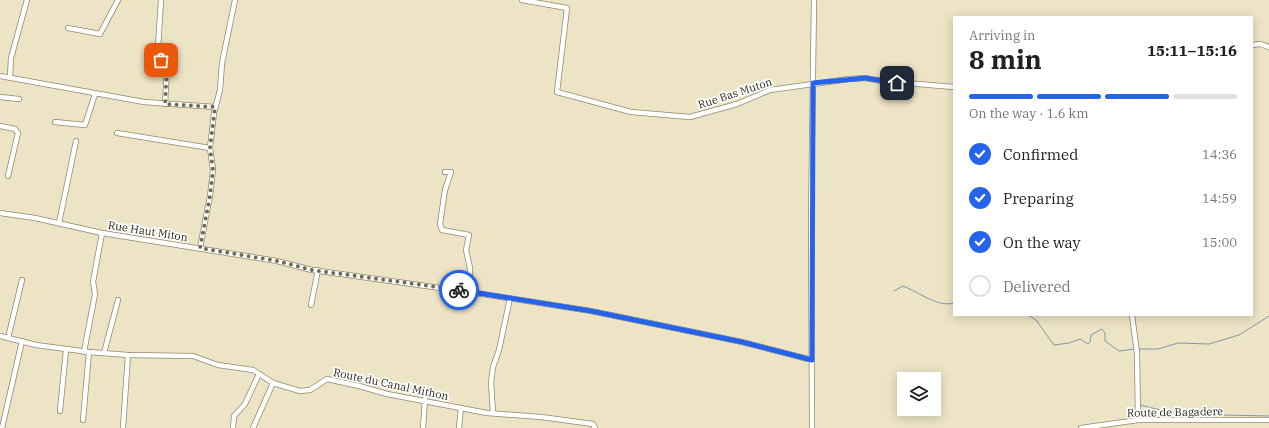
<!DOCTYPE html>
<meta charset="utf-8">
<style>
body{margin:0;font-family:"IBM Plex Serif",serif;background:#f2f2f2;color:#202124;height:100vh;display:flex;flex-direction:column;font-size:15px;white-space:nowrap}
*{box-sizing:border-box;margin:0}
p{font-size:13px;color:#757577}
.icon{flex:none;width:22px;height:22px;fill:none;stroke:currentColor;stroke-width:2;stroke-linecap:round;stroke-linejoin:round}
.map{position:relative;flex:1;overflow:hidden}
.side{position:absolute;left:953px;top:16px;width:300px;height:300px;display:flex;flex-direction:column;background:#fff;border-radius:0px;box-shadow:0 2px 10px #0003}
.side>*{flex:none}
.buttons{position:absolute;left:897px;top:372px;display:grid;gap:8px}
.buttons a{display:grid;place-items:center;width:44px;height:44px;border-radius:0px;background:#fff;box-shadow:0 2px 10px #0003;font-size:20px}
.pin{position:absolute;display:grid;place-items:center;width:34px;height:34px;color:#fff;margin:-17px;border-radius:8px;box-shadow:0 2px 6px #0006}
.courier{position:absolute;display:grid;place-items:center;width:40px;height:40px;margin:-20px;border:3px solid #2563eb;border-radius:50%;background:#fff;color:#222;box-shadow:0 1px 5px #0007}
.summary em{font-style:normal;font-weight:700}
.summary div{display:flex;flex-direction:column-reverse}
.summary{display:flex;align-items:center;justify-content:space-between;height:68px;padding:0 16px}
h1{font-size:26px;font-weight:700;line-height:30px}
.bar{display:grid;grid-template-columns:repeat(4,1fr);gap:6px 4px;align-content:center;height:48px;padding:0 16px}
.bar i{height:5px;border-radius:3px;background:#e0e0e0}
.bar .selected{background:#2563eb}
.bar p{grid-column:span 4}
ol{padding:0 16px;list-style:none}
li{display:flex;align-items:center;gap:12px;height:44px}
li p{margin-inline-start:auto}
li .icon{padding:4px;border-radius:50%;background:#2563eb;color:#fff;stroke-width:4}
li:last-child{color:#757577}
li i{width:22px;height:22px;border:2px solid #e0e0e0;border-radius:50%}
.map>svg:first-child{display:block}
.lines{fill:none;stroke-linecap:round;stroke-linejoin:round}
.stream{stroke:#7b97a8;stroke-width:1}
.minor-casing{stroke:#90886a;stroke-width:6}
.minor{stroke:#fff;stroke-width:4.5}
.done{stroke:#6e6956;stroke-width:4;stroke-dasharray:0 7.2}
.route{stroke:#2563eb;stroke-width:5}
.labels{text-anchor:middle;stroke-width:3.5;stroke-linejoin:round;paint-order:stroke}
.street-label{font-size:11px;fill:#2a271b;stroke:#fff}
</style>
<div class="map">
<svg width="1269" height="428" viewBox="0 0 1269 428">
<rect width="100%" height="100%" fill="#ede4c5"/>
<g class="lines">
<g class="stream">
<path d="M894,291L903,286C919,292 938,308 954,303"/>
<path d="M1028,315L1036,320L1054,345L1069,343L1080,339L1088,344L1090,342L1091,335L1102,329L1105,333V341L1119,351L1135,349"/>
<path d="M1138,349H1158L1178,343L1209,344L1239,335L1269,316"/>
<path d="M1140,405L1177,414L1269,416"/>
</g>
<g class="minor-casing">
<g id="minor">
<path d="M161,0L158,47L160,57L167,68L165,104"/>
<path d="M522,0L567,8L557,92L631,112L690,117L737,104L770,90L849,79L865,78L881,81L954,87"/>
<path d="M68,28L100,34L118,0"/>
<path d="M1252,45L1260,44L1269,47"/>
<path d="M0,76L144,102L215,107"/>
<path d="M10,77L11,58L27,0"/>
<path d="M0,97L19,99"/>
<path d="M55,122L85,125L95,94"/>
<path d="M0,126L15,129L18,133L8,176"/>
<path d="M117,133L210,148"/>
<path d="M445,172H451L445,190L440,224L442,230L469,235L466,250L470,268L469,292"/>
<path d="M0,213L35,218L102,233L277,261L312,270L469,292L591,311L742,342L812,360"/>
<path d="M59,223L76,141"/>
<path d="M200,248L210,196L213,170L210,148L214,113L220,90L222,63L235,0"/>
<path d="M311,305L318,270"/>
<path d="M1132,315L1137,353L1138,420"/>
<path d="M0,336L36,345L89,352L128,355L193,356L218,365L253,370L273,383L300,391L310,390L327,379L359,386L387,394L487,413L541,417L593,424L595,428"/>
<path d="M8,338L22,280"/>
<path d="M84,352L95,294L93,282L102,233"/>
<path d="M104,353L118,300"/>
<path d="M60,411L66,350"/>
<path d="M493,413L491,383L493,367L499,350L510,298"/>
<path d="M83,420L89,352"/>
<path d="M2,428L22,341"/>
<path d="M123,428L128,355"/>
<path d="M233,428L234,416L245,404L259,374"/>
<path d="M253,428L273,383"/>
<path d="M423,428L425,399"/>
<path d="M459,428L461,408"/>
<path d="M812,428L811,219L814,0"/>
<path d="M1081,428L1138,420H1269"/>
</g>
</g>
<use href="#minor" class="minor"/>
</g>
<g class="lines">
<path class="done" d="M161,60L167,68L165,104L215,107L210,148L213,170L210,196L200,248L277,261L312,270L459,290"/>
<path class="route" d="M459,290L591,311L742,342L812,360L813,83L865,78L897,83"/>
</g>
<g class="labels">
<g class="street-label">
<text transform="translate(735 93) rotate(-18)" y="4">Rue Bas Muton</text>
<text transform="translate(148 231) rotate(9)" y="4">Rue Haut Miton</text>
<text transform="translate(391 384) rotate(12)" y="4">Route du Canal Mithon</text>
<text transform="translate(1175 412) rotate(-1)" y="4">Route de Bagadere</text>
</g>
</g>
</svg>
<div class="buttons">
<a><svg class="icon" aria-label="layers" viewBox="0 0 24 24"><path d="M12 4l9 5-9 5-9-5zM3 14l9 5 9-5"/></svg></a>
</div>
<div class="pin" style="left:161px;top:60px;background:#ea580c"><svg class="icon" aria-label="bag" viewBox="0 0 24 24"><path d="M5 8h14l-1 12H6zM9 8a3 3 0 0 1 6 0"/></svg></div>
<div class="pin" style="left:897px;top:83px;background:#1f2937"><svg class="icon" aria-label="home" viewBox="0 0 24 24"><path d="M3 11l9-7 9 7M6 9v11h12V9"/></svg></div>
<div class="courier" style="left:459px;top:290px"><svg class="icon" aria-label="bike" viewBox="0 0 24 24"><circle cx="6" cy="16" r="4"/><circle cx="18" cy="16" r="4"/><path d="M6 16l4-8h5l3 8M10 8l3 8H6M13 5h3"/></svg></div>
<section class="side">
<div class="summary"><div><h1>8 min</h1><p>Arriving in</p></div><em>15:11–15:16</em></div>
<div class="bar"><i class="selected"></i><i class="selected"></i><i class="selected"></i><i></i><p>On the way · 1.6 km</p></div>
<ol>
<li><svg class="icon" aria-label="check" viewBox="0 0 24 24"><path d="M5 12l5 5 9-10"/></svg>Confirmed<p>14:36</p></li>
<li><svg class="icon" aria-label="check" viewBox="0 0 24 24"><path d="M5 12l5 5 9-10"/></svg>Preparing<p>14:59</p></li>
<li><svg class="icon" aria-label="check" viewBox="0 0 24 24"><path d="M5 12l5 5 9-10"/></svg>On the way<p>15:00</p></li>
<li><i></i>Delivered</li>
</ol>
</section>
</div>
